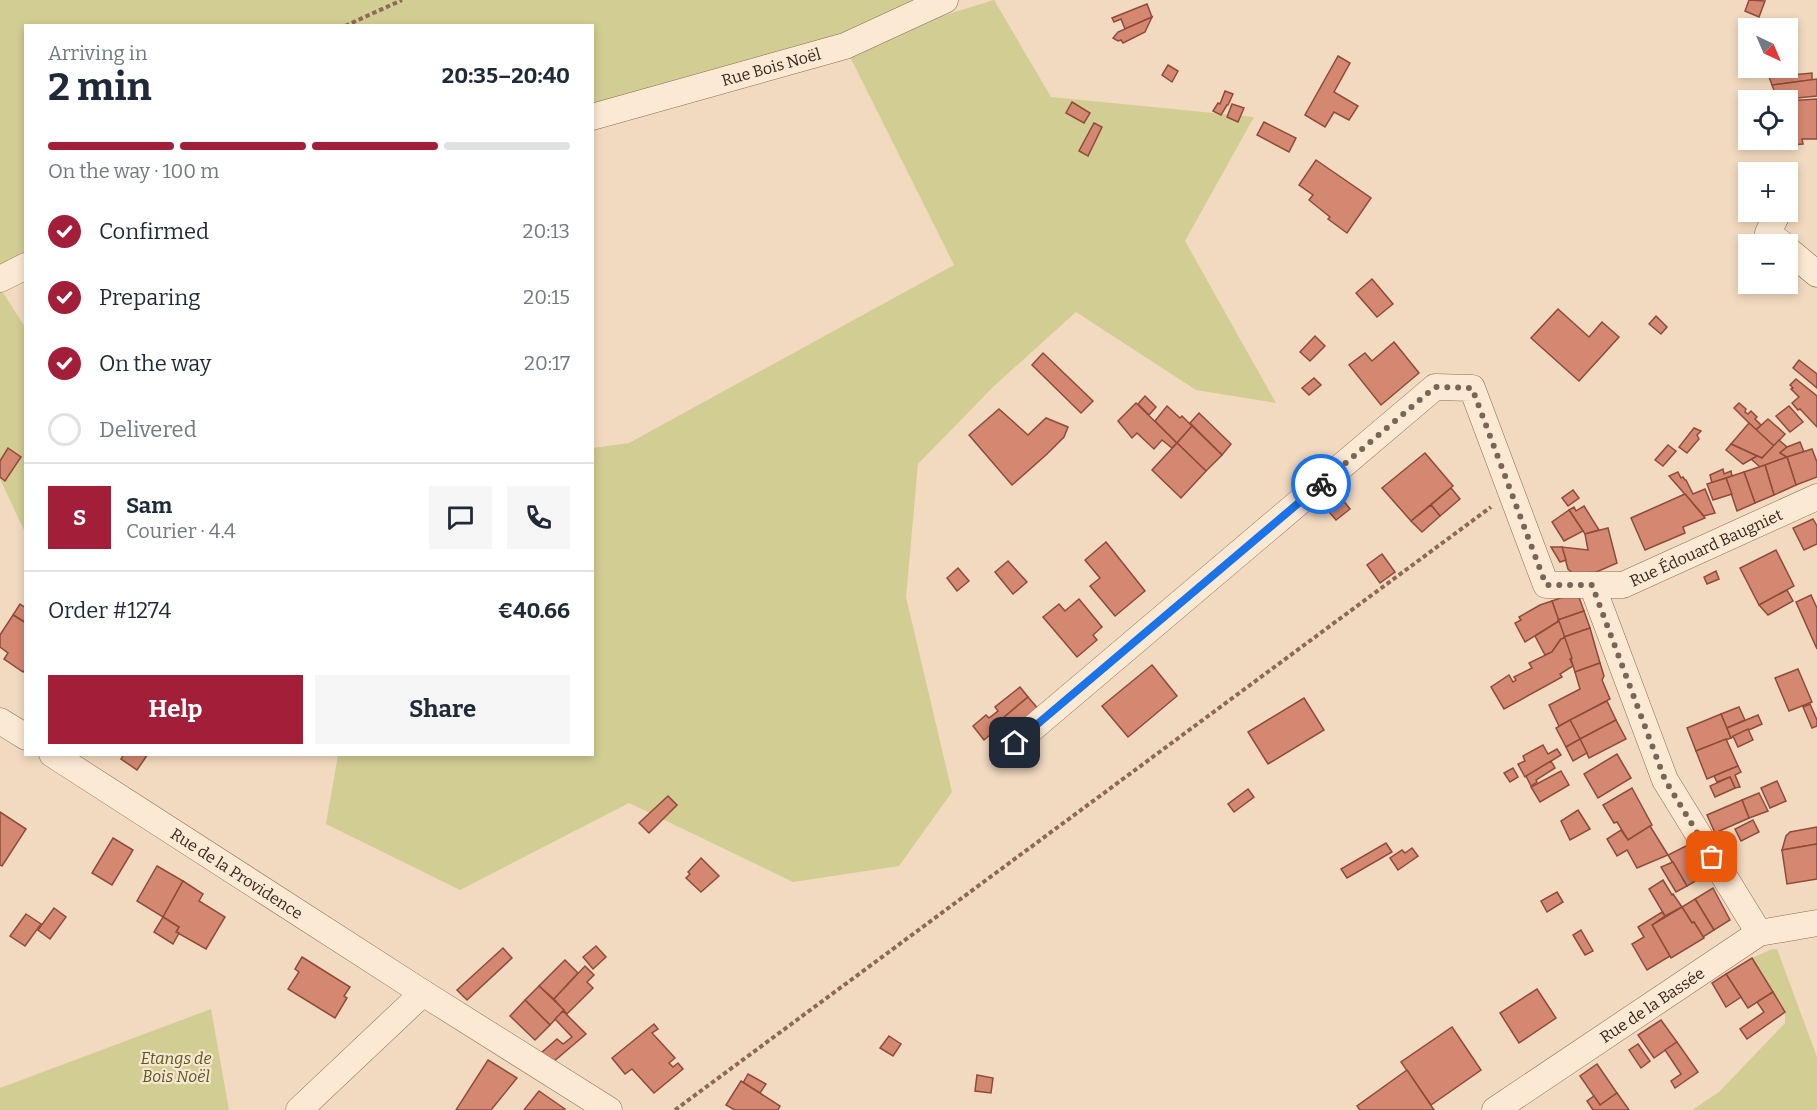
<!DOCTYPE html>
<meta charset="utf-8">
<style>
body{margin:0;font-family:Bitter,serif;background:#f6f6f7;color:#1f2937;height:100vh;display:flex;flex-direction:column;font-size:22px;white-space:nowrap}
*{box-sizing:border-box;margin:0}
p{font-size:20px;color:#747a83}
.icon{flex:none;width:33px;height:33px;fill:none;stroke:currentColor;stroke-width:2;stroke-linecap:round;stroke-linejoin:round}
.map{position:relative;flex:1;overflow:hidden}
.details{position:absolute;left:24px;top:24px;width:570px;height:732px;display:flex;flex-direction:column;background:#fff;border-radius:0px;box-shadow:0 3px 9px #0003}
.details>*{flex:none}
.needle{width:39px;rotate:136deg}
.fabs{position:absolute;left:1738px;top:18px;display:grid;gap:12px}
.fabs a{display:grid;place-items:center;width:60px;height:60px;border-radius:0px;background:#fff;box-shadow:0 3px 9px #0003;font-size:30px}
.pin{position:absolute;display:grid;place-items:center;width:51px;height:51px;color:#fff;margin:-26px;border-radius:12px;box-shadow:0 3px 9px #0006}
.courier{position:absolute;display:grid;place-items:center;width:60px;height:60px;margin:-30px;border:4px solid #1a73e8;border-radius:50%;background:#fff;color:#222;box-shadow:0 2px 8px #0007}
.headline em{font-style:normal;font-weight:700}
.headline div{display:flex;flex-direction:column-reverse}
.headline{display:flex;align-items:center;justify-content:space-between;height:102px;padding:0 24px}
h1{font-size:39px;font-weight:700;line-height:45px}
.bar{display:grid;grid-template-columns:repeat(4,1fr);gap:9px 6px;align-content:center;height:72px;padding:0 24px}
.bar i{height:8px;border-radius:4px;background:#e0e1e3}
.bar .current{background:#a31f39}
.bar p{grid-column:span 4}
.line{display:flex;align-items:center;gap:15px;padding:0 24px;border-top:2px solid #e0e1e3}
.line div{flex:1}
.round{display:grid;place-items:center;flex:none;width:63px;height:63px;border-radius:0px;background:#f6f6f7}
ol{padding:0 24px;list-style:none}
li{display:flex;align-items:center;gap:18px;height:66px}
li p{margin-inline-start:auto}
li .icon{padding:6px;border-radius:50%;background:#a31f39;color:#fff;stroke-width:4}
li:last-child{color:#747a83}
li i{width:33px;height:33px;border:3px solid #e0e1e3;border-radius:50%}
.action{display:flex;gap:12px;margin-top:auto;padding:12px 24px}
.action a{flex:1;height:69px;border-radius:0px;background:#a31f39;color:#fff;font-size:24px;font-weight:700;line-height:69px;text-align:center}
.action a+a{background:#f6f6f7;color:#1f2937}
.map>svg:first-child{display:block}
.green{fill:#d2cd92}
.building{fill:#d58871;stroke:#8f4b39;stroke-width:1.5}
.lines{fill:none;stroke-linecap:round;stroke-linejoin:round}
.minor-casing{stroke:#8e6956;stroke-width:27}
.path{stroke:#8e6956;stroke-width:4;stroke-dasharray:4.5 3;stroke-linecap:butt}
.minor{stroke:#fce9d4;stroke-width:26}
.done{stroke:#7b6455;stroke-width:6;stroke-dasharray:0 10.8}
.route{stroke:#1a73e8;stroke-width:8}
.labels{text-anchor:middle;stroke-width:4.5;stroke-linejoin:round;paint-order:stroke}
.street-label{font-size:16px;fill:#3b251c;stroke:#f9e6d0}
.park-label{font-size:16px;font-style:italic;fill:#565a20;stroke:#f9e6d0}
</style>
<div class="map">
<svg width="1817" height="1110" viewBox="0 0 1817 1110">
<rect width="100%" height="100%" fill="#f2dac0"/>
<g class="green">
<path d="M0,0H945L851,44L994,0L1051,97L1254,117L1185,241L1276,403L1196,390L1076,312L994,386L918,464L906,597L952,792L899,866L793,882L629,803L460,890L326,824L338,755L592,754L593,448L629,443L954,265L845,47L593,116L592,26H26L25,267L0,279Z"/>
<path d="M0,288L25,327V532L0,479Z"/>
<path d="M1772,949H1777L1817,1057V1110H1692L1719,1092L1785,1023V1013L1752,958Z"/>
<path d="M211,1009L229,1110H0V1088Z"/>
</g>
<g class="building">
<path d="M1749,0L1765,1L1759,17L1745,11Z"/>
<path d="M1147,4L1152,17L1125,29L1121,19L1114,22L1112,18Z"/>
<path d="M1152,17L1145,32L1123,43L1121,40L1118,41L1113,38L1118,32Z"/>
<path d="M1338,56L1350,63L1334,92L1358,106L1349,120L1334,112L1325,127L1305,115Z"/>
<path d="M1168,65L1178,71L1172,82L1162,75Z"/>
<path d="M1812,73V80L1772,85L1769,77Z"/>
<path d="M1817,79V96L1778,100L1772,85Z"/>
<path d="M1225,91L1233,94L1228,105H1227L1221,115L1213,111L1218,103L1220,104Z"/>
<path d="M1817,99V139H1802L1803,144L1791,145V134H1788V101Z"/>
<path d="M1072,102L1090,113L1084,123L1066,113Z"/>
<path d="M1232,104L1244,108L1238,122L1227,117Z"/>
<path d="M1264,122L1296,138L1289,152L1257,135Z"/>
<path d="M1094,123L1102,127L1088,156L1079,151Z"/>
<path d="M1316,160L1371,198L1347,233L1328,219L1330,217L1309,200L1313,195L1299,185Z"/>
<path d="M1372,279L1393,304L1377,317L1356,293Z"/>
<path d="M1558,309L1589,337L1602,322L1619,337L1579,381L1531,338Z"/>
<path d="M1656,316L1667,327L1661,334L1649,324Z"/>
<path d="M1315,336L1325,346L1310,361L1300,352Z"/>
<path d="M1394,342L1419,373L1381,405L1349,365L1365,353L1372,361Z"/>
<path d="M1043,353L1093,401L1081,413L1032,365Z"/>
<path d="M1799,360L1817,374V388L1793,368Z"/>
<path d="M1314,378L1321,385L1309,395L1302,388Z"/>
<path d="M1796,379L1817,396V427L1800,409L1798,410L1792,403L1799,397L1791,389L1793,388L1790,385Z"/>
<path d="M1145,396L1156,407L1149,415L1138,404Z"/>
<path d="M1136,403L1177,443L1172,448L1162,440L1154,449L1137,433L1132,438L1118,421Z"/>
<path d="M1739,403L1746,409L1745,412L1748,414L1751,411L1757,417L1755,419L1761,425L1756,430L1734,408Z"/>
<path d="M1167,406L1180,418L1182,416L1192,426L1177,443L1155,421Z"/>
<path d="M1789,406L1803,422L1790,432L1776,416Z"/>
<path d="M999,409L1028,435L1046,418L1068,427L1064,437L1047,454L1012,485L969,435Z"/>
<path d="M1199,413L1231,444L1222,455L1190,423Z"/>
<path d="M1768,419L1785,434L1774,446L1756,430Z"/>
<path d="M1749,423L1774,446L1762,458L1731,444Z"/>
<path d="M1192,426L1222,455L1206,471L1177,443Z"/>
<path d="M1694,428L1701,431L1697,435L1699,439L1687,453L1679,447Z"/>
<path d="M1779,440L1787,447L1780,453L1787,457L1760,467L1751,459L1757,456L1762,458Z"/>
<path d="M1800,442L1804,452L1787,457L1780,453L1787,447Z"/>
<path d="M1177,443L1206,471L1181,498L1152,470Z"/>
<path d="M1731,444L1757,456L1743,464L1726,450Z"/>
<path d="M1668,445L1676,451L1663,466L1655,460Z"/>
<path d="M8,448L21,457L5,481L0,477V461Z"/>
<path d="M1812,449L1817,462V477L1796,485L1787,457Z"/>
<path d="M1425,453L1453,486L1411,521L1382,488Z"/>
<path d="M1787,457L1796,485L1774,495L1765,465Z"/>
<path d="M1765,465L1774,495L1755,503L1744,472Z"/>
<path d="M1723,469L1724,474L1731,471L1732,476L1712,483L1710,475Z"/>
<path d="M1678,472L1681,478L1683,477L1685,480H1686L1693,494L1705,489L1715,513L1704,516L1669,476Z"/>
<path d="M1744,472L1755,503L1737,511L1726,478Z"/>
<path d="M1726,478L1732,494L1713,500L1707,484Z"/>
<path d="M1451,488L1460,499L1440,516L1431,505Z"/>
<path d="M1573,490L1579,498L1568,506L1562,498Z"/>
<path d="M1338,494L1350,509L1336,520L1324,506Z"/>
<path d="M1685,494L1705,518L1683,527L1685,533L1645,550L1631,518Z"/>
<path d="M1431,505L1440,516L1422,532L1411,521Z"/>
<path d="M1584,506L1599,530L1585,534L1569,510L1574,507L1576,511Z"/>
<path d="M1569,510L1583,531L1564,541L1552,522Z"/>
<path d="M1813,519L1817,526V544L1804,550L1793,528Z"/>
<path d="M1608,528L1617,563L1594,573L1575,575L1568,569L1562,547L1588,550L1585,534Z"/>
<path d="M1106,542L1145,591L1115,616L1090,586L1100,578L1085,560Z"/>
<path d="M1551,547H1562L1566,560L1560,562Z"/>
<path d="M1776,550L1794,586L1759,605L1740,568Z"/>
<path d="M1382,554L1395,572L1380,583L1367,565Z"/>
<path d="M1008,561L1027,582L1013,594L995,572Z"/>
<path d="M958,568L969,581L957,591L947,578Z"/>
<path d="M1716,571L1719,579L1707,584L1704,577Z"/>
<path d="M1787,590L1793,601L1768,615L1759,605Z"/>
<path d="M1577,592L1584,611L1558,620L1552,601Z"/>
<path d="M1811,595L1817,608V649L1796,602Z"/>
<path d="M1079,599L1102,627L1093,635L1097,640L1077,657L1043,617L1059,604L1065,611Z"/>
<path d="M1552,601L1559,621L1525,642L1515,623L1521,620L1519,617L1540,605Z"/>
<path d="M20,604L26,608V623L13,615Z"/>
<path d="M1584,611L1590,628L1564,637L1558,620Z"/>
<path d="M13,615L26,623V669L23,672L4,659L8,653L0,647V635Z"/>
<path d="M1559,621L1565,638L1561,639L1552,652L1545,655L1535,636Z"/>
<path d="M1590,628L1600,663L1575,672L1564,637Z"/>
<path d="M1565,638L1572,658L1570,659L1573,666L1560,674L1562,677L1504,709L1491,687L1509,675L1513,682L1516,680L1514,677L1532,668L1529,663L1552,652L1561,639Z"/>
<path d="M1600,663L1604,676L1602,680L1610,699L1559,726L1549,705L1580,689L1575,672Z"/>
<path d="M1152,665L1177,696L1128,737L1102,706Z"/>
<path d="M1798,669L1812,702L1789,711L1775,678Z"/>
<path d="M1020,687L1028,697L1003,718L1006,721L984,740L973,726L986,715L989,718L998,711L995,707Z"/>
<path d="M1028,697L1040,711L1015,732L1003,718Z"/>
<path d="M1304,698L1324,730L1268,764L1248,732Z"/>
<path d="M1607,701L1616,720L1580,739L1570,720Z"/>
<path d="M1810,704L1817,720V726L1812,728L1803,707Z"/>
<path d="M1739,707L1745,720L1727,728L1721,714Z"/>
<path d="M1721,714L1731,738L1696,751L1687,728Z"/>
<path d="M1758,715L1762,724L1731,738L1727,728Z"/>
<path d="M1570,720L1580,739L1566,747L1556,728Z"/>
<path d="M1616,720L1626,739L1589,758L1580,739Z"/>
<path d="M1748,729L1753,740L1738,747L1733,736Z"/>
<path d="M1580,739L1587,753L1573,761L1566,747Z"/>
<path d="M1726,739L1738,766L1707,779L1696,751Z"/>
<path d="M1543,745L1548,754L1557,749L1561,755L1525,777L1518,764L1525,761L1523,756Z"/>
<path d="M124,754H148L137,770L121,759Z"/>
<path d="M1617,754L1631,778L1598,798L1584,774Z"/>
<path d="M1551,761L1555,768L1536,780L1537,782L1531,786L1526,776Z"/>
<path d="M1738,766L1741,772L1735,775L1740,787L1735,788L1730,777L1717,782L1714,776Z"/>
<path d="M1513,768L1518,777L1510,782L1504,773Z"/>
<path d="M1561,771L1569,785L1540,802L1531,787Z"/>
<path d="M1730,777L1735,788L1715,797L1710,786Z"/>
<path d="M1777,781L1786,801L1770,808L1761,788Z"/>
<path d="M1632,788L1652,825L1628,840L1617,822L1614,823L1603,805Z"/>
<path d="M1248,789L1254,797L1234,812L1228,804Z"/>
<path d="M1759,793L1768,811L1749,818L1742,800Z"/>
<path d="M668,796L677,805L649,833L639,823Z"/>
<path d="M1742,800L1749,818L1715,833L1707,815Z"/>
<path d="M1578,810L1590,829L1570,840L1561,821Z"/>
<path d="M0,812L26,829L2,866L0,865Z"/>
<path d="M1753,820L1759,832L1741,841L1735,829Z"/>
<path d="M1650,826L1668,855L1637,868L1627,850L1617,856L1607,839L1621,830L1628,840Z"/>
<path d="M1817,827V844L1782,850L1786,836L1790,832Z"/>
<path d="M113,838L133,850L112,885L92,873Z"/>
<path d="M1386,843L1392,852L1347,878L1341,869Z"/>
<path d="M1690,844L1706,875L1687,886L1668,855Z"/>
<path d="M1817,844V879L1787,884L1782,850Z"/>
<path d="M1412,848L1418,856L1398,870L1390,858L1402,850L1405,853Z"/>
<path d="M701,858L719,876L701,892L686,878L690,874L688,872Z"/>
<path d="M1673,862L1687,886L1676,892L1661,867Z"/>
<path d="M157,866L183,881L163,917L137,901Z"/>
<path d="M1663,880L1672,895L1673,894L1682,907L1665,916L1649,889Z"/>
<path d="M183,881L203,894L199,901L225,917L206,949L176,932L179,927L163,917Z"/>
<path d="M1713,888L1730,920L1714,930L1695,899Z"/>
<path d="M1557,892L1563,902L1547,912L1541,901Z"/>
<path d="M1695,899L1714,930L1703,937L1694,922L1692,923L1682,907Z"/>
<path d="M1682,907L1692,923L1694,922L1704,938L1671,958L1652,925Z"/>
<path d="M54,908L66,917L50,939L38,930Z"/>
<path d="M1662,912L1665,916L1652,925L1670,956L1647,970L1632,944L1644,937L1638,927Z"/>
<path d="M26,914L41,924L25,946L10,936Z"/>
<path d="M163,917L179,927L176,932L179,933L173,944L154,932Z"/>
<path d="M1581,930L1593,951L1585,955L1573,935Z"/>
<path d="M596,946L606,957L593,969L583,957Z"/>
<path d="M503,948L512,958L467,1000L457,990Z"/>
<path d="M302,957L350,987L344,996L347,998L335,1018L288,989L299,972L295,969Z"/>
<path d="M1752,958L1773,992L1748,1008L1726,974Z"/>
<path d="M565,960L578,973L554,999L539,986Z"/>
<path d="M585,966L594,975L587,982L593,988L567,1014L554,999Z"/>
<path d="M1726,974L1741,997L1726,1007L1712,983Z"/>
<path d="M539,986L564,1010L550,1025L525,1000Z"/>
<path d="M1537,989L1556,1018L1519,1043L1500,1013Z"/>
<path d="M1773,992L1785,1012L1747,1039L1740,1029L1764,1012L1757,1002Z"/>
<path d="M525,1000L550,1025L535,1040L510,1016Z"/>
<path d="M563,1011L586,1034L553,1062L541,1053L557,1039L563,1044L572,1037L555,1019Z"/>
<path d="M1661,1020L1677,1042L1654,1058L1638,1035Z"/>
<path d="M654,1024L658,1029L652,1033L675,1058L669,1063L673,1067L678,1063L683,1069L654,1093L632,1069L625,1074L612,1058Z"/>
<path d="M1452,1027L1481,1070L1431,1105L1401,1062Z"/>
<path d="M889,1036L901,1044L893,1056L880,1048Z"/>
<path d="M1677,1042L1698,1072L1675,1088L1671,1081L1681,1074L1665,1050Z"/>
<path d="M1638,1044L1650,1061L1641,1068L1629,1050Z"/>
<path d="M488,1060L517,1078L491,1110H456Z"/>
<path d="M1597,1064L1617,1093L1600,1105L1580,1076Z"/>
<path d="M1407,1070L1434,1110H1360L1357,1106Z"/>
<path d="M748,1074L766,1084L760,1093L743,1083Z"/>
<path d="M977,1075L993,1078L991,1093L975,1091Z"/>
<path d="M741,1081L780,1106L778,1110H735L726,1105Z"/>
<path d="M539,1091L565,1109L564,1110H524Z"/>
<path d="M1617,1093L1629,1110H1593L1587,1101L1594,1096L1600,1105Z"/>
</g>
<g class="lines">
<g class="minor-casing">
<g id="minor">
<path id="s1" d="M592,117L845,46L945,0"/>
<path d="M1778,212L1768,233L1782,244"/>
<path d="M1788,250L1817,274"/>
<path d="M0,279L26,266"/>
<path d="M1592,585L1665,780L1759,933"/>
<path d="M0,721L26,737"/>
<path id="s2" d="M1015,743L1435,387L1472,388L1546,585H1623L1817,497"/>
<path id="s3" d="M52,754L423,993L609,1110"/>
<path d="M299,1110L423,993"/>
<path id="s4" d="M1495,1110L1759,933L1817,923"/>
</g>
</g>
<g class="path">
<path d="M345,26L402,0"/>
<path d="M675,1110L1491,507"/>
</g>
<use href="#minor" class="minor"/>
</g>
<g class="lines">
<path class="done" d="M1321,484L1435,387L1472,388L1546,585H1592L1665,780L1712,857"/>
<path class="route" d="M1015,743L1321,484"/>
</g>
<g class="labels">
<g class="street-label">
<text dy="6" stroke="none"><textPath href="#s1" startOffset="186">Rue Bois Noël</textPath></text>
<text dy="6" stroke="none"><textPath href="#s2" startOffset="966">Rue Édouard Baugniet</textPath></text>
<text dy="6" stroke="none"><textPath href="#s3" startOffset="220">Rue de la Providence</textPath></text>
<text dy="6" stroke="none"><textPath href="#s4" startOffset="189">Rue de la Bassée</textPath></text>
</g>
<g class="park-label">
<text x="176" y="1064">Etangs de<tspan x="176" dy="18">Bois Noël</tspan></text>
</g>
</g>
</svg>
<div class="fabs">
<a><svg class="needle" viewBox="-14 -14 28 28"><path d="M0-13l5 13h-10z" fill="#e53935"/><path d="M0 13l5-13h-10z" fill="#747a83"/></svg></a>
<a><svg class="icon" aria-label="locate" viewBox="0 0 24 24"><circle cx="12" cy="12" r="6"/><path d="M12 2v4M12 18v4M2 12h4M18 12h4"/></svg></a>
<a>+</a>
<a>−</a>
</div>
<div class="pin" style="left:1712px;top:857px;background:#ea580c"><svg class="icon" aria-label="bag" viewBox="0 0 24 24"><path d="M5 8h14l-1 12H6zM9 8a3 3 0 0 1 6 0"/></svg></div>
<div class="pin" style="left:1015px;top:743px;background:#1f2937"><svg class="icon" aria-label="home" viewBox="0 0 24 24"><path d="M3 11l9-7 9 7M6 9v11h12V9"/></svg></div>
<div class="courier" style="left:1321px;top:484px"><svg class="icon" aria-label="bike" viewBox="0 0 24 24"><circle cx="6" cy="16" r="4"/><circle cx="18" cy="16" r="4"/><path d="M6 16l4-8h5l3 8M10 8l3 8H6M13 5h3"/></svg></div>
<section class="details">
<div class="headline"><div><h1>2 min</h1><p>Arriving in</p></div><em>20:35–20:40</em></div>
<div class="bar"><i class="current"></i><i class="current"></i><i class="current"></i><i></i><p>On the way · 100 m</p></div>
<ol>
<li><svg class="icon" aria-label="check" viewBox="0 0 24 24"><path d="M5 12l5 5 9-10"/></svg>Confirmed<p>20:13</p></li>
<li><svg class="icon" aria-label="check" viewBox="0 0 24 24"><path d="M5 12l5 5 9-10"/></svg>Preparing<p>20:15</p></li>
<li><svg class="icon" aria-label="check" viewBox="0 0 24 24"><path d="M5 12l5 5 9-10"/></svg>On the way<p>20:17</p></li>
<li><i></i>Delivered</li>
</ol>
<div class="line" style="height:108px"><b class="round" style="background:#a31f39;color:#fff">S</b><div><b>Sam</b><p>Courier · 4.4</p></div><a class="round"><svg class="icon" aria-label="chat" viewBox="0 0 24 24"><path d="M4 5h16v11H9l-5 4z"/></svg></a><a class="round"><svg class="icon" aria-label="phone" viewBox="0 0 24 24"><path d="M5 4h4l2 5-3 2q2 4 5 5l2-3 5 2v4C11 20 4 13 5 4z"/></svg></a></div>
<div class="line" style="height:78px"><div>Order #1274</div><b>€40.66</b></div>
<div class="action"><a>Help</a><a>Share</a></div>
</section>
</div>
